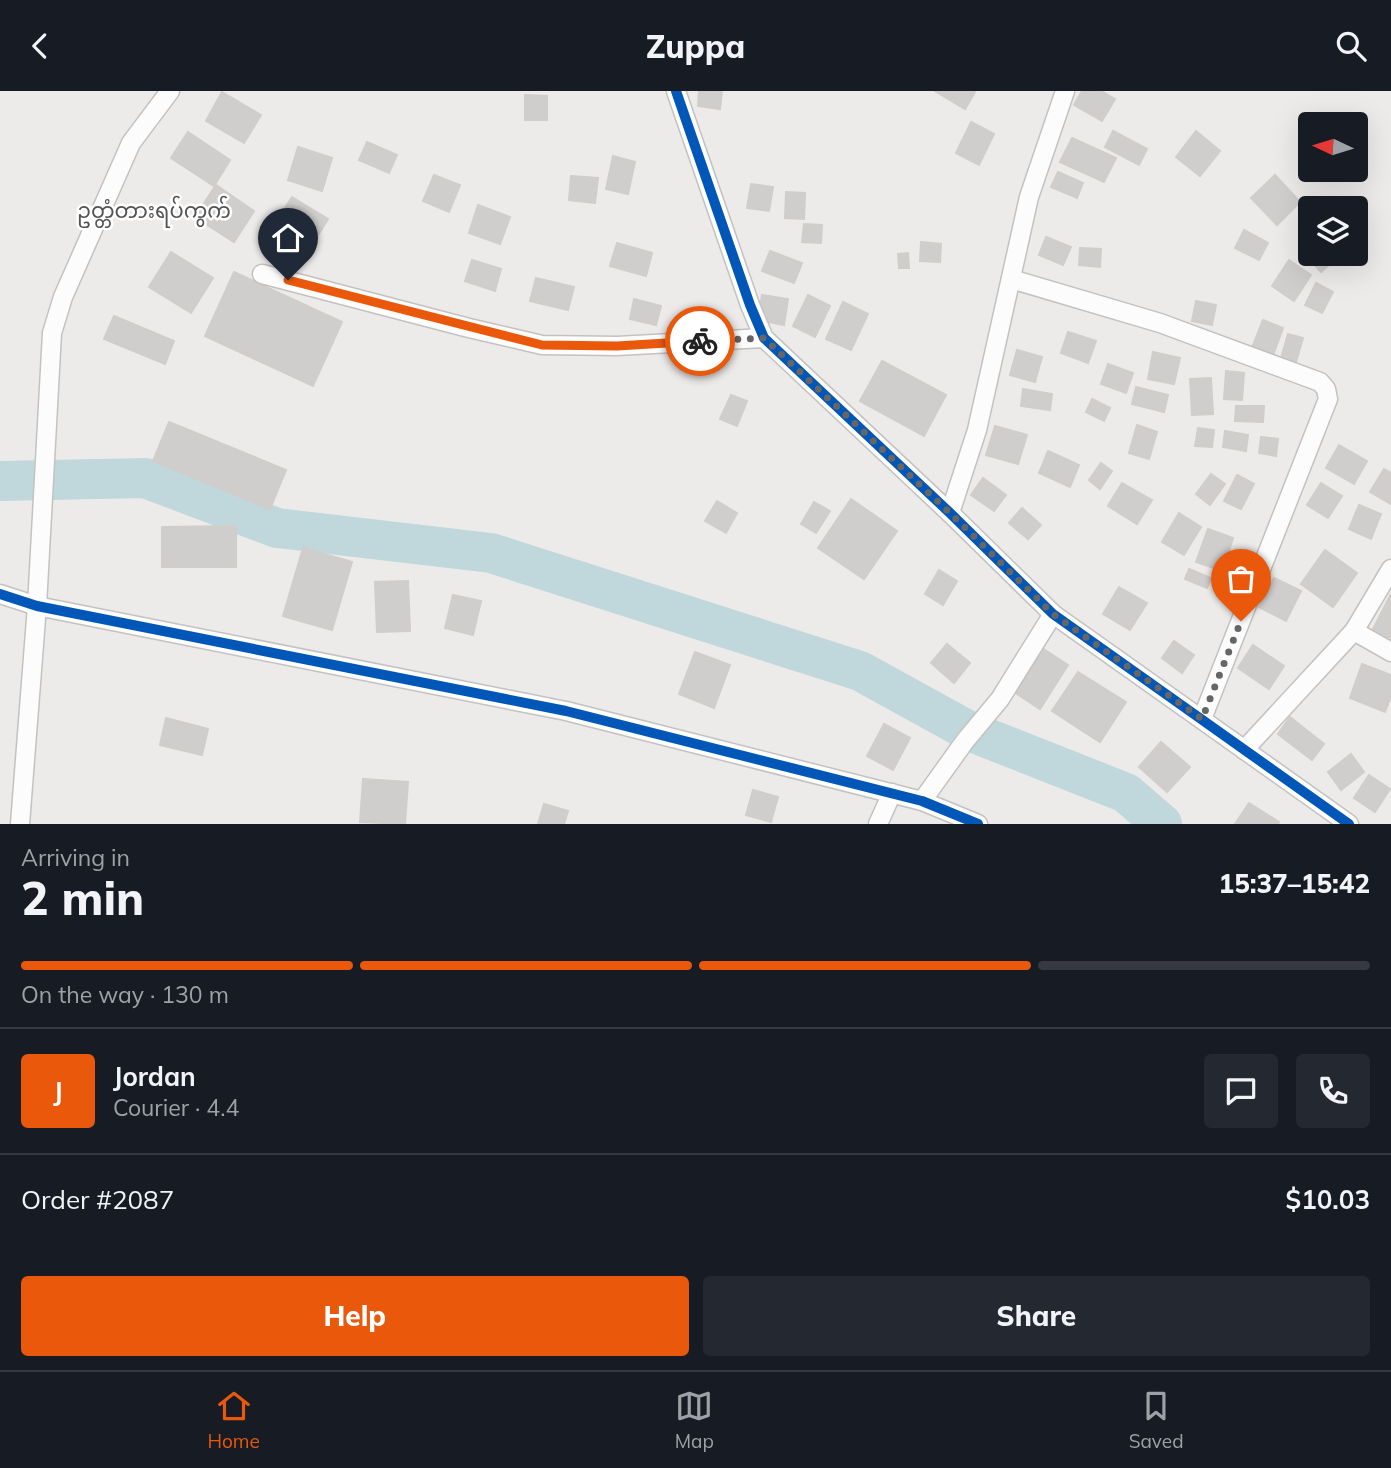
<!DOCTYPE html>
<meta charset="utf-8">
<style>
body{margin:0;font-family:Mulish,"Noto Sans Myanmar",sans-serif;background:#242831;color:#f1f3f6;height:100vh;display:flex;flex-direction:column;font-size:26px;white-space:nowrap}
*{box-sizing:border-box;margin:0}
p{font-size:23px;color:#9ea1a6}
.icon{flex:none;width:38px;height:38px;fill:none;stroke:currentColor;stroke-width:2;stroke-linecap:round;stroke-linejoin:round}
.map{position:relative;height:733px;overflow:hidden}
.drawer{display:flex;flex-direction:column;background:#171b24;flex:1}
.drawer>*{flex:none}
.needle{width:46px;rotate:274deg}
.tools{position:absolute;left:1298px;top:21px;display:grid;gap:14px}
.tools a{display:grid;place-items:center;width:70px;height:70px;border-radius:7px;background:#171b24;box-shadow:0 7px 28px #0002;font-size:35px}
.pin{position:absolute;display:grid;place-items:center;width:60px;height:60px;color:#fff;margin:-72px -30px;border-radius:50% 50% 50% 0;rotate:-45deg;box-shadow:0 0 7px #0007}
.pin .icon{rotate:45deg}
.courier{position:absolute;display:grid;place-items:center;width:70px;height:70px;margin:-35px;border:5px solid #ea580c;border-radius:50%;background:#fff;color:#222;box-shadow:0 2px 9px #0007}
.summary em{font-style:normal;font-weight:800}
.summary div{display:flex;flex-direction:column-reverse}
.summary{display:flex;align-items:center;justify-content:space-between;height:119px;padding:0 21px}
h1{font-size:46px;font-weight:800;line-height:52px}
.bar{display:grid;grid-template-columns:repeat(4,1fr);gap:10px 7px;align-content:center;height:84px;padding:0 21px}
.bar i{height:9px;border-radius:5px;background:#363941}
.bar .on{background:#ea580c}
.bar p{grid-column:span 4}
.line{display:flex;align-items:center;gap:18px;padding:0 21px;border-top:2px solid #363941}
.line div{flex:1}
.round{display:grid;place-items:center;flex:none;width:74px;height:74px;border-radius:7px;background:#242831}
.button{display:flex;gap:14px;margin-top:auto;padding:14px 21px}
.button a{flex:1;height:80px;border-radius:7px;background:#ea580c;color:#fff;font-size:28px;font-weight:800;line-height:80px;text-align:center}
.button a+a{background:#242831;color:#f1f3f6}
header{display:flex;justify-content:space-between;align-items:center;height:91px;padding:0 21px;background:#171b24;font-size:32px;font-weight:800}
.tabs{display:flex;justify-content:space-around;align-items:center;height:98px;border-top:2px solid #363941;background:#171b24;font-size:19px;color:#9ea1a6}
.tabs a{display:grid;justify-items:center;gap:4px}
.tabs .on{color:#ea580c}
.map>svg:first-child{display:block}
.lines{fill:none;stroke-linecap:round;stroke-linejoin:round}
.river{stroke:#c0d7dc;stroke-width:40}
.building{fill:#d0cecc;stroke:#d0cdca;stroke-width:2}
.minor-casing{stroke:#c3c2c1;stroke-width:21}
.minor{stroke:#fcfcfc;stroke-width:18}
.cycleway-casing{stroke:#fff;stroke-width:15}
.cycleway{stroke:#0057b8;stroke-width:10}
.done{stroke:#676666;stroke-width:7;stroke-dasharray:0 12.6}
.route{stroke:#ea580c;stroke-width:9}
.labels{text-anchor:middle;stroke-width:5;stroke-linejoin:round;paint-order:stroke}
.quarter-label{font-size:21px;fill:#525252;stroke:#fff}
</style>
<header><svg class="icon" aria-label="back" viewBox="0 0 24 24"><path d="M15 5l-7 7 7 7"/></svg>Zuppa<svg class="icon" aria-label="search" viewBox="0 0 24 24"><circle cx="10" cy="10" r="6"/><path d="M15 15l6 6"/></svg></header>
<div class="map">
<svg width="1391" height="733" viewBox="0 0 1391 733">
<rect width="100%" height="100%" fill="#edebe9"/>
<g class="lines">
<path class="river" d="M0,390L145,387L277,437L491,462L860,580L969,640L1126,702L1162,733"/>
</g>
<g class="building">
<path d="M699,0H722L720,18L698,15Z"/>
<path d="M935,0H974L975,1L965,18Z"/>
<path d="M1082,0H1101L1115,8L1102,30L1074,14Z"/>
<path d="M222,1L261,24L244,52L206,30Z"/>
<path d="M525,4L547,5V29H525Z"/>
<path d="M971,31L994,43L979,74L956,62Z"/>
<path d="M1113,40L1147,58L1139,74L1105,56Z"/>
<path d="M1196,40L1220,60L1200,85L1176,66Z"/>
<path d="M188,41L230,69L214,95L171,67Z"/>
<path d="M1072,47L1116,67L1104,91L1060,71Z"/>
<path d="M367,51L397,64L389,82L359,69Z"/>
<path d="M298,56L332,67L322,100L288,89Z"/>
<path d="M613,65L635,71L628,103L606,98Z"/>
<path d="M1058,81L1083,92L1077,107L1051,96Z"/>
<path d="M434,84L460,94L449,121L423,110Z"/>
<path d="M1275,84L1300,111L1277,134L1251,107Z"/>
<path d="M571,85L598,87L595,112L569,109Z"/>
<path d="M751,93L773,96L769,120L747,117Z"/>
<path d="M216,94L254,120L234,151L195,126Z"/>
<path d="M786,101L805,102L804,128L785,127Z"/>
<path d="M292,106L328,128L303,168L267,145Z"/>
<path d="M478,114L510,126L500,153L469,142Z"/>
<path d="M804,133L822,134L821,152L802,151Z"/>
<path d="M1244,139L1268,152L1259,169L1235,157Z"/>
<path d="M1046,146L1071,156L1063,174L1039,164Z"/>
<path d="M921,151L941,153L940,171L920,170Z"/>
<path d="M617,152L652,162L646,185L610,175Z"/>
<path d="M1080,157L1101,158L1100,176L1079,174Z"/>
<path d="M1311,157V163H1339L1340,164L1321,181L1305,163Z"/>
<path d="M770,160L802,172L794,192L762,180Z"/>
<path d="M171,161L213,187L191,222L149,196Z"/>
<path d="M908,162L909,177H899L898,163Z"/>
<path d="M472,169L501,178L495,200L465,190Z"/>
<path d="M1289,169L1311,184L1294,210L1272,195Z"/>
<path d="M234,181L342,231L313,295L205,245Z"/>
<path d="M536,187L574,196L568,219L530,210Z"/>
<path d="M1316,192L1333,201L1322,222L1305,214Z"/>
<path d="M762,204L788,208L784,234L758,229Z"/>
<path d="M808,204L830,215L815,246L793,235Z"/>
<path d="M634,208L661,215L656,234L630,228Z"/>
<path d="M1196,210L1216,214L1212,234L1192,230Z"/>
<path d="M843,211L868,223L851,259L826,248Z"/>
<path d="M114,225L174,250L165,273L104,248Z"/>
<path d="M1263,229L1283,237L1272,267L1251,259Z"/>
<path d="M1068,241L1096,250L1088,272L1061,262Z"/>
<path d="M1288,243L1303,247L1296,271L1281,267Z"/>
<path d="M1017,259L1042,266L1035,291L1010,284Z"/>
<path d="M1153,261L1180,267L1174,293L1148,288Z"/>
<path d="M882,270L946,304L924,345L860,310Z"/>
<path d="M1108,273L1133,282L1126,302L1101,293Z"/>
<path d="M1226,280L1244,282L1242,309L1224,308Z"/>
<path d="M1211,287L1213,323L1192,324L1190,288Z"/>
<path d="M1136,296L1168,304L1164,321L1132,313Z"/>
<path d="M1023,298L1052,303L1050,319L1021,315Z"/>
<path d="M731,304L747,310L737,335L720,328Z"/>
<path d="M1092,308L1110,317L1104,330L1086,321Z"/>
<path d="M1236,315H1264L1263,331L1235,330Z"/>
<path d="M169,331L286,379L270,418L153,370Z"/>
<path d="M1137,334L1157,341L1149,368L1129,362Z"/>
<path d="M995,335L1027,344L1018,373L986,364Z"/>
<path d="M1198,337L1214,339L1212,356L1195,355Z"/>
<path d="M1225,340L1248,344L1246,360L1223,356Z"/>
<path d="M1261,346L1278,348L1276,365L1259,362Z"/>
<path d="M1339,354L1367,370L1354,393L1326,377Z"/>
<path d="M1048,360L1079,374L1070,396L1039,382Z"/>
<path d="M1101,372L1112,380L1100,398L1089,389Z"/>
<path d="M1384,378L1391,382V413L1370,401Z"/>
<path d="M1211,383L1225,393L1210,414L1196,403Z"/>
<path d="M1237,384L1254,393L1241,418L1224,410Z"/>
<path d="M983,387L1006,404L994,420L971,404Z"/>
<path d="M1122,392L1152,409L1137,433L1108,415Z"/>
<path d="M1321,392L1342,405L1328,427L1307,414Z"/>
<path d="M851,408L897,440L864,488L818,457Z"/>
<path d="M717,410L737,422L726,442L705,430Z"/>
<path d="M814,411L830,420L816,442L801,433Z"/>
<path d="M1359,414L1381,423L1371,448L1349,438Z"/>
<path d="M1022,417L1041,434L1028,448L1009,432Z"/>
<path d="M1179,422L1201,436L1184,464L1162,451Z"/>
<path d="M236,435V476H162V436Z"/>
<path d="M1208,438L1233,447L1222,480L1196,471Z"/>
<path d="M303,457L352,471L332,539L283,525Z"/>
<path d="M1325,459L1357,482L1333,516L1301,493Z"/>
<path d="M1189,478L1211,487L1207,497L1185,488Z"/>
<path d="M939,479L957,490L943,514L925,503Z"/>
<path d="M1274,487L1301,500L1286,530L1259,516Z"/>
<path d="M408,490L410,540L377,541L375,491Z"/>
<path d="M1119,496L1147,512L1130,539L1103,523Z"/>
<path d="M1391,503V548L1373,538Z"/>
<path d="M453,504L481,510L473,544L445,537Z"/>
<path d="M1174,550L1194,564L1182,582L1162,567Z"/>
<path d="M947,553L970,572L954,592L931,572Z"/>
<path d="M1253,554L1284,575L1269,598L1238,577Z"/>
<path d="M1042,557L1068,574L1040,618L1014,601Z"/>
<path d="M695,561L730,574L714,617L679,603Z"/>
<path d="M1362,573L1391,584V605L1385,621L1350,607Z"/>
<path d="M1078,581L1126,611L1100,651L1052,620Z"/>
<path d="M1290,626L1324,653L1312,669L1278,643Z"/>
<path d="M166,627L208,638L202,664L160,654Z"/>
<path d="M884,633L910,647L893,679L867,665Z"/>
<path d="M1161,651L1190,676L1167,701L1139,676Z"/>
<path d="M1351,663L1364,681L1341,699L1328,681Z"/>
<path d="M1369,684L1390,698L1375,721L1354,707Z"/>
<path d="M363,688L408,691L405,733L360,731Z"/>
<path d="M753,699L778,706L771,731L746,724Z"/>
<path d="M1249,712L1279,731L1278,733H1235Z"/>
<path d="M544,713L568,720L564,733H538Z"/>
</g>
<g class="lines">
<g class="minor-casing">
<g id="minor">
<path d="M676,0L750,214L764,247L950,422L1053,523L1349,733"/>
<path d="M262,183L469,237L542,254L617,255L764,247"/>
<path d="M1011,188L1160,232L1320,291L1326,298L1328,308L1202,628"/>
<path d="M950,422L977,339L1029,106L1065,0"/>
<path d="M0,503L37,515L566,620L922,710L978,733"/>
<path d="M1354,540L1391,561"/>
<path d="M1244,659L1354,540L1391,478"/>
<path d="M922,710L965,650L1000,608L1053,523"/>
<path d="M20,733L37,515L52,242L63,206L131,52L170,0"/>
<path d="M878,733L892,702"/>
</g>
</g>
<use href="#minor" class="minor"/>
<g class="cycleway-casing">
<g id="cycleway">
<path d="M676,0L750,214L764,247L950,422L1053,523L1349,733"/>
<path d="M0,503L37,515L566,620L922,710L978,733"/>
</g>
</g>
<use href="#cycleway" class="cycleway"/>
</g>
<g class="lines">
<path class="done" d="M700,250L764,247L950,422L1053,523L1202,628L1241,530"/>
<path class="route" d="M288,189L542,254L617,255L700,250"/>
</g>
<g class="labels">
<g class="quarter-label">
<text x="154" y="127">ဥတ္တံတားရပ်ကွက်</text>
</g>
</g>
</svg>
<div class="tools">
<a><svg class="needle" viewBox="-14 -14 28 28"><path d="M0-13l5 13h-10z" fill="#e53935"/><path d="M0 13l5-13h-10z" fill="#9ea1a6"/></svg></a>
<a><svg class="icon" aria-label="layers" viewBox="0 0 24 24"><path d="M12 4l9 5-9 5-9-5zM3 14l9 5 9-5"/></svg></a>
</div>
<div class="pin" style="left:1241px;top:530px;background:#ea580c"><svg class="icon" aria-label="bag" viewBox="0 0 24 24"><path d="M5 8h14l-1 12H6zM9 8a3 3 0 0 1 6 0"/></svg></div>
<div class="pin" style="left:288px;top:189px;background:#1f2937"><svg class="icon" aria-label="home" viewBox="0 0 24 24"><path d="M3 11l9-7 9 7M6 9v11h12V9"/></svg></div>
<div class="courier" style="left:700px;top:250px"><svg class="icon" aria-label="bike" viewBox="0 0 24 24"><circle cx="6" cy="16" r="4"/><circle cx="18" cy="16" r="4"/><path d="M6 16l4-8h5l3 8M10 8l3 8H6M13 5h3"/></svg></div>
</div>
<section class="drawer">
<div class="summary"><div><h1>2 min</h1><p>Arriving in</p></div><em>15:37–15:42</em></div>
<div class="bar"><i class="on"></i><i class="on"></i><i class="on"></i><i></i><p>On the way · 130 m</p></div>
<div class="line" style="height:126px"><b class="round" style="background:#ea580c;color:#fff">J</b><div><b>Jordan</b><p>Courier · 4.4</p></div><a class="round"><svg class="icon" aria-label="chat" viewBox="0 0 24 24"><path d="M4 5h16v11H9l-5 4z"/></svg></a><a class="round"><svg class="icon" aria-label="phone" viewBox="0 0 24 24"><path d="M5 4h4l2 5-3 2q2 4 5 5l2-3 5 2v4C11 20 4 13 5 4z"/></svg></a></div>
<div class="line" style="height:91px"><div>Order #2087</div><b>$10.03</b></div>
<div class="button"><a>Help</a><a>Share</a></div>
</section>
<nav class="tabs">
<a class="on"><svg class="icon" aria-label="home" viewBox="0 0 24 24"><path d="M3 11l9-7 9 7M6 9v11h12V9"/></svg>Home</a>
<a><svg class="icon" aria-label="map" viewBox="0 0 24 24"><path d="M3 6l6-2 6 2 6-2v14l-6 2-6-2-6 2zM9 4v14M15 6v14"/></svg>Map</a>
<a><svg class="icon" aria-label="saved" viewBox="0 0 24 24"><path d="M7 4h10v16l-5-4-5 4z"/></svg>Saved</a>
</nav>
